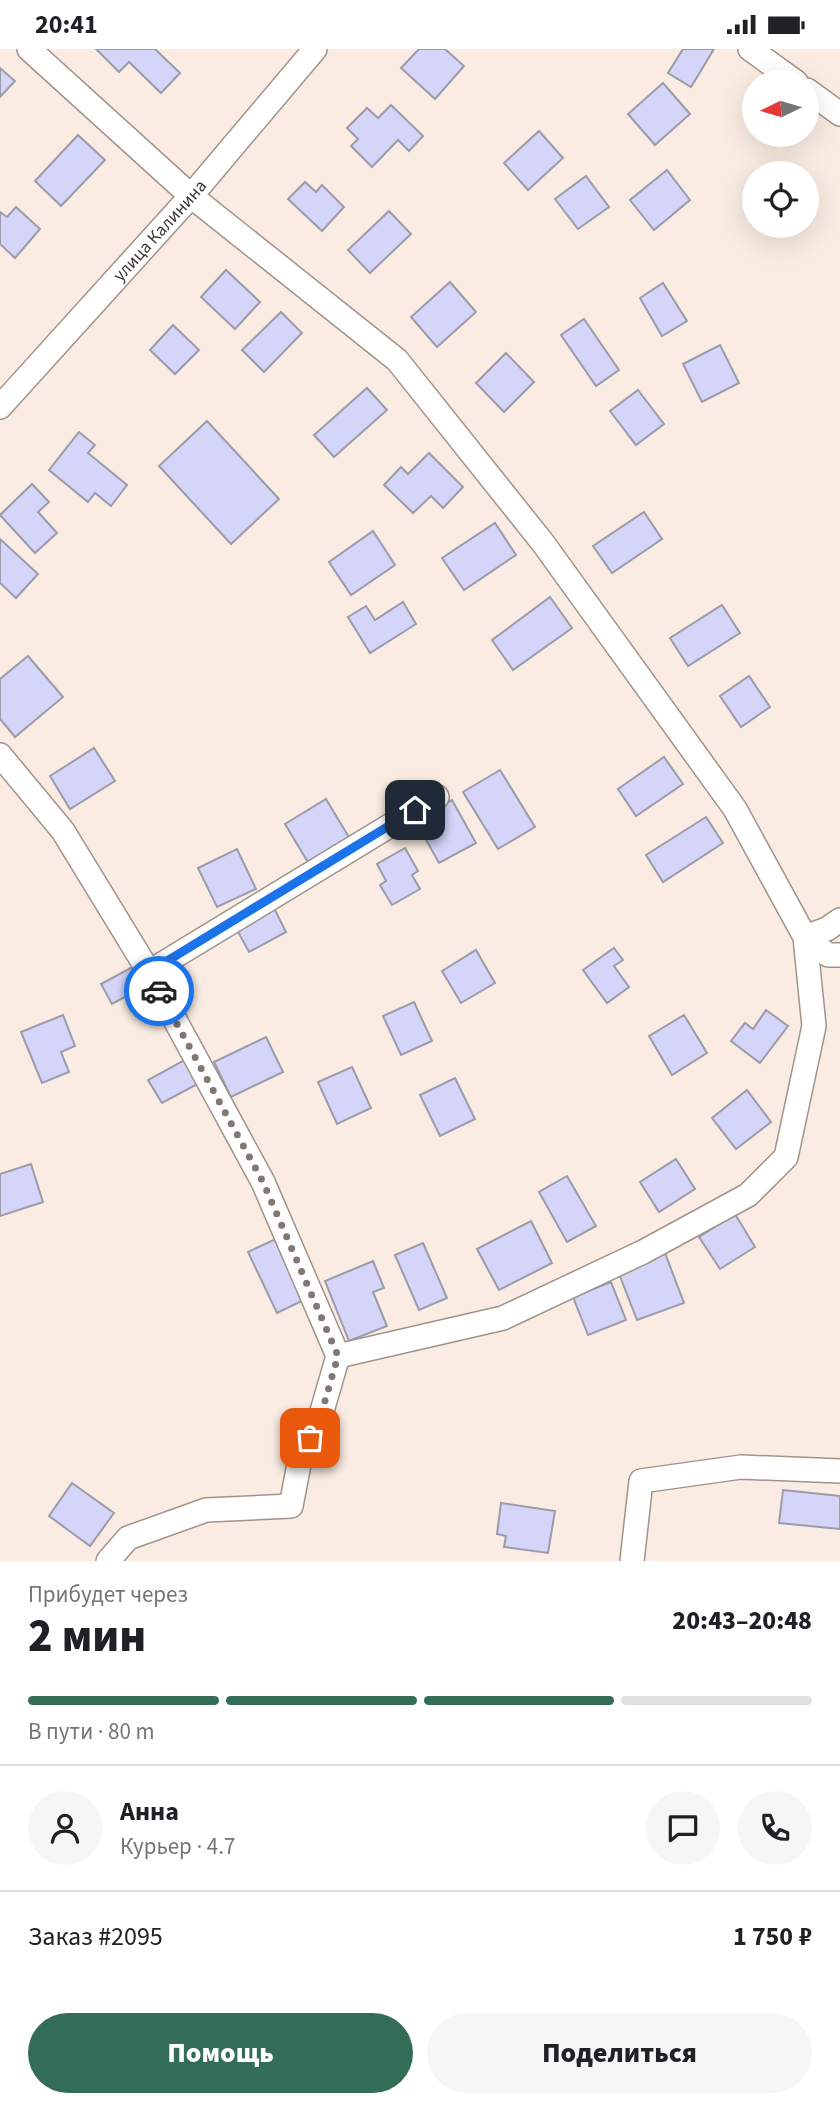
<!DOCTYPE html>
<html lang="ru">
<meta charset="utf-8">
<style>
body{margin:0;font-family:"Source Sans 3",sans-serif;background:#f6f6f6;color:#202124;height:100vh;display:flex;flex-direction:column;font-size:26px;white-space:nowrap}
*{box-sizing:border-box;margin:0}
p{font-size:23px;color:#757577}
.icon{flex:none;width:38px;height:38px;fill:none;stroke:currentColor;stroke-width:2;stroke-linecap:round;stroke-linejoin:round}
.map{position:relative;height:1512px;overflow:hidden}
.drawer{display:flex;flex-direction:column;background:#fff;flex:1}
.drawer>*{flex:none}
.needle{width:46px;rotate:265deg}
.fabs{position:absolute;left:742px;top:21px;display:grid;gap:14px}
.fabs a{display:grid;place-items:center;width:77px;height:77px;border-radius:50%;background:#fff;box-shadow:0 7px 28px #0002;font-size:35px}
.pin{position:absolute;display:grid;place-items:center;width:60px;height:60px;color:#fff;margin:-30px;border-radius:14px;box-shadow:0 4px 10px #0006}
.courier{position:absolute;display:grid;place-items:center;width:70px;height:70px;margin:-35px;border:5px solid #1a73e8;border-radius:50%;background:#fff;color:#222;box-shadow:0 2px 9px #0007}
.headline em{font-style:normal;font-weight:800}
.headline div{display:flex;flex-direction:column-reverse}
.headline{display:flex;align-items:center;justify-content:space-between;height:119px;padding:0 28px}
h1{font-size:46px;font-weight:800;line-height:52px}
.bar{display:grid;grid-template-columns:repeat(4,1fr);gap:10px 7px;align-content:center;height:84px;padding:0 28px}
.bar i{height:9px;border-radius:5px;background:#e0e0e0}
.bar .selected{background:#336d56}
.bar p{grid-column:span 4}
.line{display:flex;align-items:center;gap:18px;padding:0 28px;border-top:2px solid #e0e0e0}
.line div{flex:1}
.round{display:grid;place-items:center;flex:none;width:74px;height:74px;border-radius:37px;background:#f6f6f6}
.cta{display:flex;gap:14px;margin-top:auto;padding:14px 28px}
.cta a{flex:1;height:80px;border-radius:42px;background:#336d56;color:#fff;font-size:28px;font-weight:800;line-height:80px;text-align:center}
.cta a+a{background:#f6f6f6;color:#202124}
.status{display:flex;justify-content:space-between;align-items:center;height:49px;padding:0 35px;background:#fff;direction:ltr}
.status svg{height:19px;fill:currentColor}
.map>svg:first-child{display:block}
.building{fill:#d4d5f8;stroke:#9b9baa;stroke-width:2}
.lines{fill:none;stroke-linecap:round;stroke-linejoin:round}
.minor-casing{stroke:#a0938a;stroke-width:26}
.minor{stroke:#fff;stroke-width:23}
.done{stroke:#807872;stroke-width:7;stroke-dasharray:0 12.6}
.route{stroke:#1a73e8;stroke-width:9}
.labels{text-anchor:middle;stroke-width:7;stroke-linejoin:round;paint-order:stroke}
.street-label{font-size:18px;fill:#3f3935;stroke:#faece2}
</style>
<div class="status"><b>20:41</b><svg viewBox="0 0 49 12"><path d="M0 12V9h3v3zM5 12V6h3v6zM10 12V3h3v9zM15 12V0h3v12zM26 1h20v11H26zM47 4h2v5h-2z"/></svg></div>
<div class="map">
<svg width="840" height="1512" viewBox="0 0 840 1512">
<rect width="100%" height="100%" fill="#faece2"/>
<g class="building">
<path d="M96,0H155L180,24L161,44L129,13L119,23Z"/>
<path d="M419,0H445L464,17L435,50L401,19Z"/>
<path d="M683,0H714L691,38L668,24Z"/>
<path d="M0,19L15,32L0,48Z"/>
<path d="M663,34L690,65L655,96L628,65Z"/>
<path d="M391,56L423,87L409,102L398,91L372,118L351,97L358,90L347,79L367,59L378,69Z"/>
<path d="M539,82L563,109L528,141L504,114Z"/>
<path d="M78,86L105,111L61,157L35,132Z"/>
<path d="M667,121L690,151L654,181L630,151Z"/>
<path d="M586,127L609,158L578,180L555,150Z"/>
<path d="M305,133L316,143L322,136L344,158L322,182L288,150Z"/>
<path d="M16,158L40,180L15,209L0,195V163L7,168Z"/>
<path d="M389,162L411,185L370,224L348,201Z"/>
<path d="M226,221L260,253L235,280L201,248Z"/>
<path d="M450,233L476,263L437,298L411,268Z"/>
<path d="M663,234L687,272L662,287L640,249Z"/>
<path d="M281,263L302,284L264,323L242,301Z"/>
<path d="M584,270L619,321L596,337L561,286Z"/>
<path d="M173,276L199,301L175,325L150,301Z"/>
<path d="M720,296L739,334L702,353L683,315Z"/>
<path d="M506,304L534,333L504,363L476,334Z"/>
<path d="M367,339L387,361L334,408L314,386Z"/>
<path d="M638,341L664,375L636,396L610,362Z"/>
<path d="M207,372L279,450L231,495L159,417Z"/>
<path d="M79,383L95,396L88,404L127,436L111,457L95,444L88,453L49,421Z"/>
<path d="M429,404L463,438L443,459L431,447L413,464L384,436L401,418L408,425Z"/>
<path d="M32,435L49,453L38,463L57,484L35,504L0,466Z"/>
<path d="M644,463L662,490L612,524L593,497Z"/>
<path d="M495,474L516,506L464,541L442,509Z"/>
<path d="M373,482L395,516L351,546L329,513Z"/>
<path d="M0,490L38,525L16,549L0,534Z"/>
<path d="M550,548L572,579L513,621L492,591Z"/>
<path d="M403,553L416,575L370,604L348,568L366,557L375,571Z"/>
<path d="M722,556L740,584L688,617L670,589Z"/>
<path d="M28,607L63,648L15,688L0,670V630Z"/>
<path d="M749,627L770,658L741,678L720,647Z"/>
<path d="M94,699L115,732L70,760L50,727Z"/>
<path d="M664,708L683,735L636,767L618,740Z"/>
<path d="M500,721L535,778L498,800L463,743Z"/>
<path d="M326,750L350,790L309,815L285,775Z"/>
<path d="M452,751L476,794L439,814L415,771Z"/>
<path d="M706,768L723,794L663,833L646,806Z"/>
<path d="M405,799L418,822L412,826L420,840L392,856L380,836L386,832L377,815Z"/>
<path d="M237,800L256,840L217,858L198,819Z"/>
<path d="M274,859L286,883L249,903L236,879Z"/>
<path d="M614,899L623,911L614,917L629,938L607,954L583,921Z"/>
<path d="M476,901L495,934L461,954L442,922Z"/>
<path d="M138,915L149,935L112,955L101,935Z"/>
<path d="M414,953L432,992L401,1006L383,967Z"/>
<path d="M766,961L788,977L760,1014L731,992L745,974L753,980Z"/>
<path d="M63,966L75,997L61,1003L69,1023L42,1034L21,983Z"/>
<path d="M684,966L707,1004L672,1026L649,987Z"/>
<path d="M266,988L283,1023L231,1048L214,1013Z"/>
<path d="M190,1008L203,1032L162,1054L148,1031Z"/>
<path d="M352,1018L371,1059L337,1075L318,1033Z"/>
<path d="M455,1029L475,1070L440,1087L420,1046Z"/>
<path d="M747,1041L771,1073L736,1100L712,1069Z"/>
<path d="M676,1110L695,1140L659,1163L640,1133Z"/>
<path d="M31,1115L43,1153L0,1167V1125Z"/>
<path d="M567,1127L596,1177L567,1193L539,1143Z"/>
<path d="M735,1165L755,1198L720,1220L699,1188Z"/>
<path d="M531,1172L552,1214L499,1241L477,1200Z"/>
<path d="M280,1188L308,1249L277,1264L248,1203Z"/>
<path d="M423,1194L447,1249L419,1261L395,1206Z"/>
<path d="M665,1204L684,1254L637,1271L618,1222Z"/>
<path d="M373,1212L384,1239L373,1243L387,1277L349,1292L325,1232Z"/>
<path d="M611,1233L626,1271L588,1286L573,1248Z"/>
<path d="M72,1434L114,1464L90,1497L49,1467Z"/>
<path d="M783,1441L840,1447V1480L779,1474Z"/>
<path d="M501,1454L555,1462L548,1504L504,1498L506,1487L497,1485Z"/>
</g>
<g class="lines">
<g class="minor-casing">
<g id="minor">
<path d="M750,0L796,33"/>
<path d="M807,41L840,65"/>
<path id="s1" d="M0,358L191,147L315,0"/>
<path d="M0,706L63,782L149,923L263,1133L338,1307L503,1269L643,1203L748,1146L786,1108L814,977L805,888L735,760L543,494L397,311L191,147L29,0"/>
<path d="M840,871L827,880L805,888L828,906H840"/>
<path d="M149,923L437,748"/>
<path d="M108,1512L128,1489L206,1461L291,1457L300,1410L320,1369L338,1307"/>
<path d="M632,1512L641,1432L741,1418L840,1422"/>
</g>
</g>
<use href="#minor" class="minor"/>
</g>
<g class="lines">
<path class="done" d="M159,942L263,1133L338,1307L320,1369L310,1389"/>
<path class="route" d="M159,942L149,923L415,761"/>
</g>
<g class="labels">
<g class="street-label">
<text dy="6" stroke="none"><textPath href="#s1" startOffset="238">улица Калинина</textPath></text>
</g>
</g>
</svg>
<div class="fabs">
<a><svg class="needle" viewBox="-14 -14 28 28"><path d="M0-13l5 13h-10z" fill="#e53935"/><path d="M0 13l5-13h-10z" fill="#757577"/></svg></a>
<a><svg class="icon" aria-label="locate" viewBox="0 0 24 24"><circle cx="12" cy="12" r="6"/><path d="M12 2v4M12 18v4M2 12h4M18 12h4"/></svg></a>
</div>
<div class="pin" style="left:310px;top:1389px;background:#ea580c"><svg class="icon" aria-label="bag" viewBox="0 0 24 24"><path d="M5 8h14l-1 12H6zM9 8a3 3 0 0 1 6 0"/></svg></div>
<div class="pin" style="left:415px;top:761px;background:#1f2937"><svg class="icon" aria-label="home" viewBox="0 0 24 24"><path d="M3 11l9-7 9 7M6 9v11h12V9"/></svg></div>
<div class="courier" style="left:159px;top:942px"><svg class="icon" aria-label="car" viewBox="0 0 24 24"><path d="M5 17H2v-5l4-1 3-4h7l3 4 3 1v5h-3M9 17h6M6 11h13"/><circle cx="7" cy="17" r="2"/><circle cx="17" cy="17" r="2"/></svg></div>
</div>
<section class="drawer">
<div class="headline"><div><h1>2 мин</h1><p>Прибудет через</p></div><em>20:43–20:48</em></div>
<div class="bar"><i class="selected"></i><i class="selected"></i><i class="selected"></i><i></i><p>В пути · 80 m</p></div>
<div class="line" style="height:126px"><a class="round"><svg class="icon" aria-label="person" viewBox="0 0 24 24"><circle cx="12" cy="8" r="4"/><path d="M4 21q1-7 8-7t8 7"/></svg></a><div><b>Анна</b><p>Курьер · 4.7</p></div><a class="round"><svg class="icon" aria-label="chat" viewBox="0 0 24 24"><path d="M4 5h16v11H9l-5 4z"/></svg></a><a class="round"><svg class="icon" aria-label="phone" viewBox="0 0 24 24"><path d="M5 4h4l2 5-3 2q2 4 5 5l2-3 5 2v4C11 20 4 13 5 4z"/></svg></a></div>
<div class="line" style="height:91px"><div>Заказ #2095</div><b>1 750 ₽</b></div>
<div class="cta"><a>Помощь</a><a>Поделиться</a></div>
</section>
